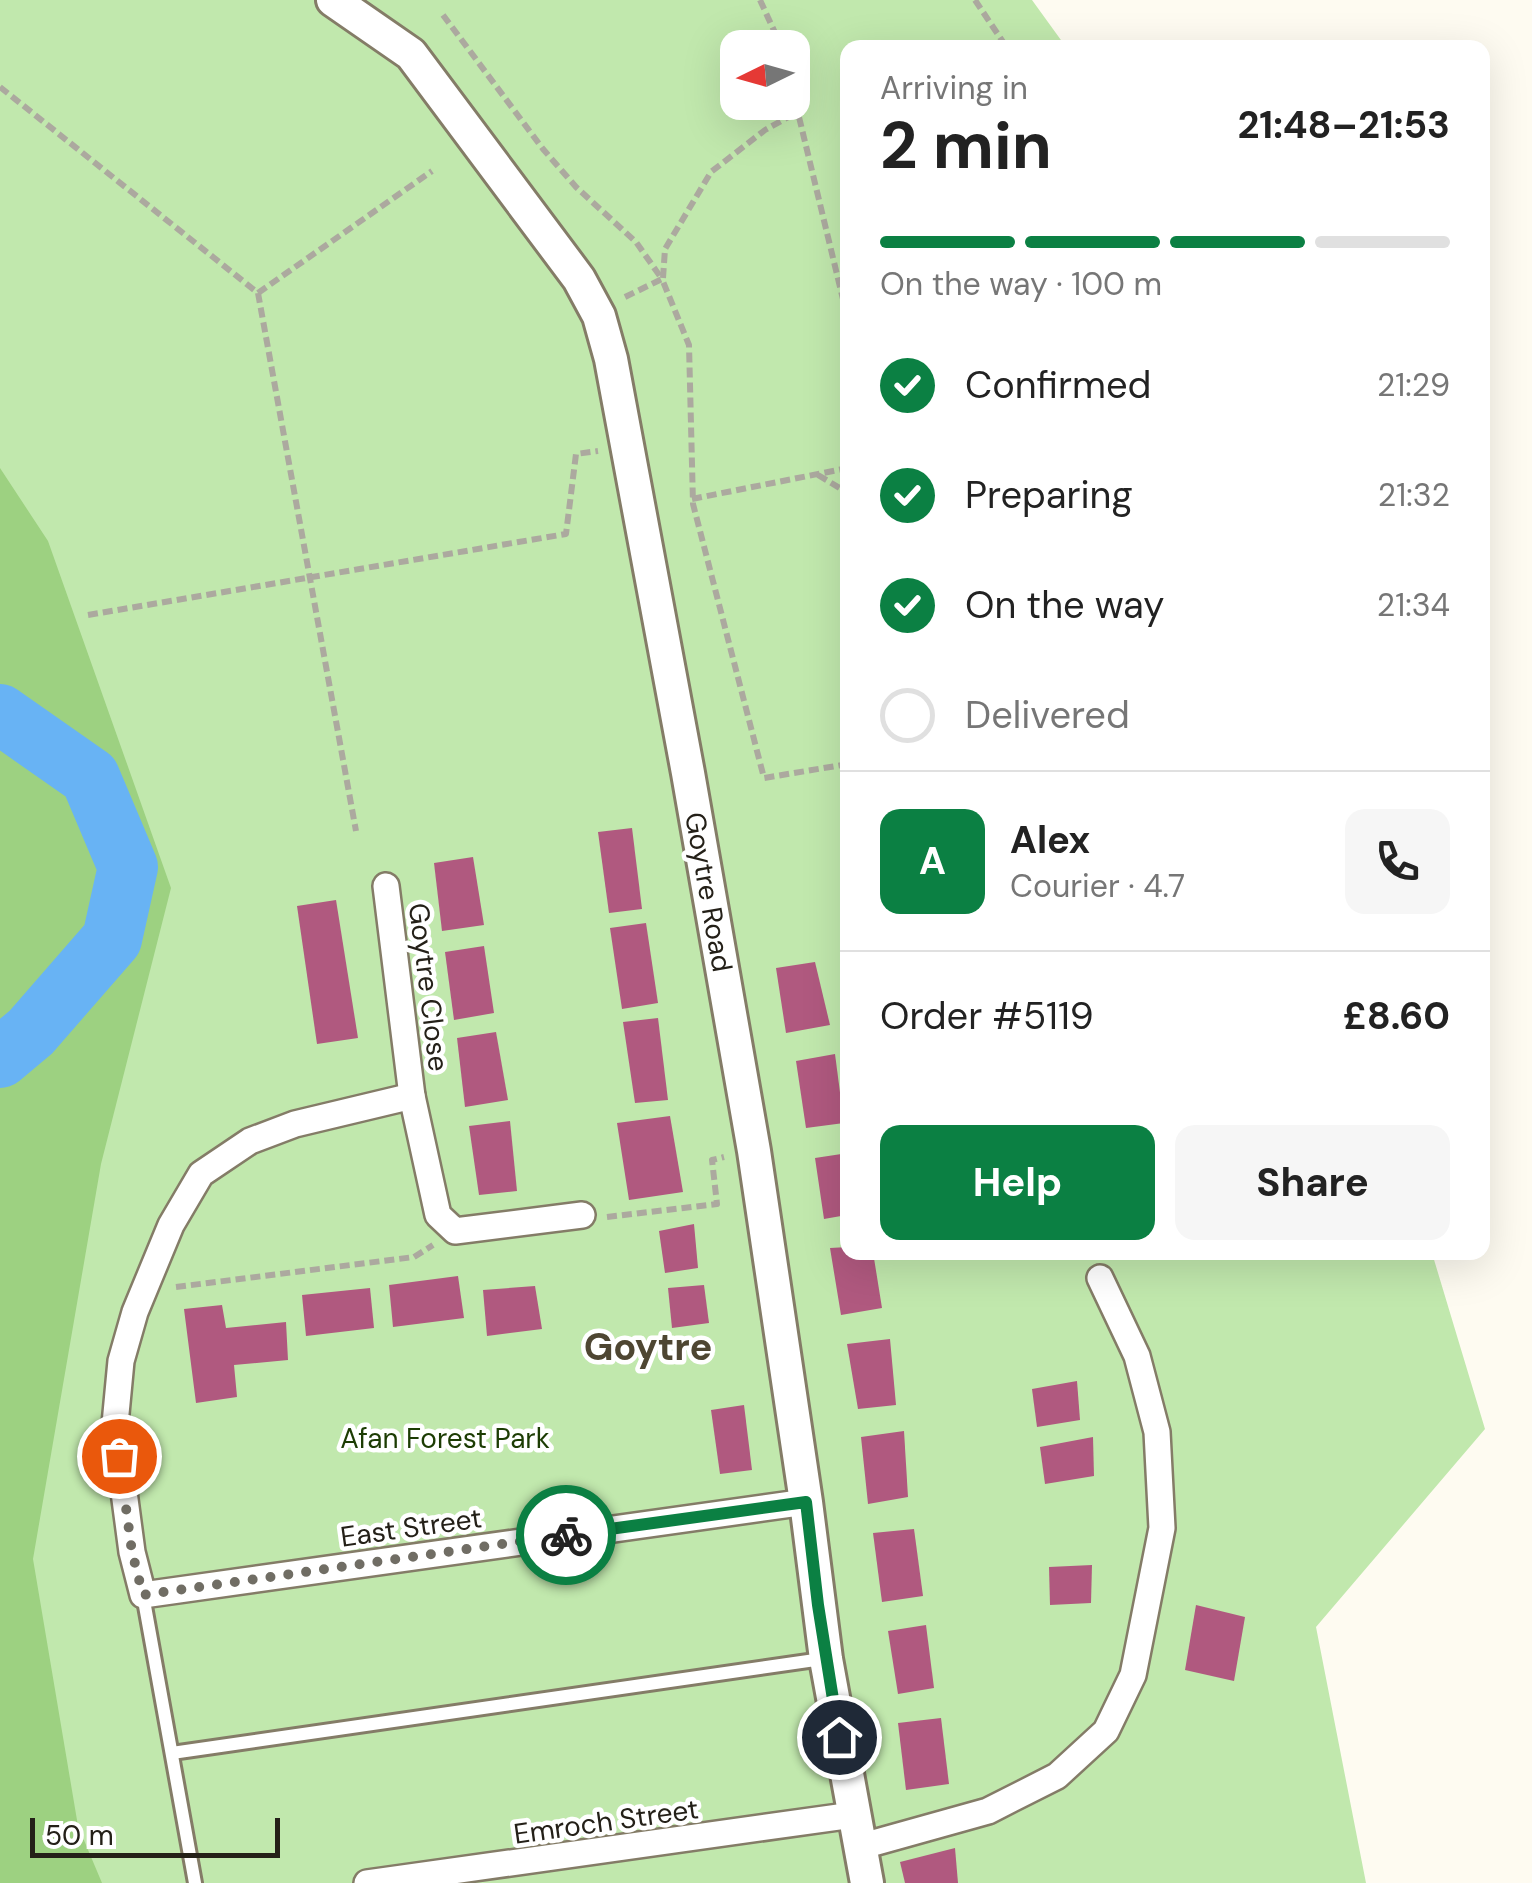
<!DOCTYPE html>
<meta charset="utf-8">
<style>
body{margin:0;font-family:"DM Sans",sans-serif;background:#f6f6f6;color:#222;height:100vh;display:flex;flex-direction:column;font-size:38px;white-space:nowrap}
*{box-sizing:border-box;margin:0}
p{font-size:32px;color:#767676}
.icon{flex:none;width:55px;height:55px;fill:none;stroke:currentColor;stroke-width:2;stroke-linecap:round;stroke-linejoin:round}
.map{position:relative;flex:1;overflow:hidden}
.side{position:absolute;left:840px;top:40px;width:650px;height:1220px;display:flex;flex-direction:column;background:#fff;border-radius:20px;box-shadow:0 10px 40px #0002}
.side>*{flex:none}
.needle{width:65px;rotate:265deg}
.controls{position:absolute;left:720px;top:30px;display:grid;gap:20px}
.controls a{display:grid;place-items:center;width:90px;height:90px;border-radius:20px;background:#fff;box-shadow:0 10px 40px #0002;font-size:50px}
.scale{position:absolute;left:30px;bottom:25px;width:250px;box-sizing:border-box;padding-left:10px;border:5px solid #242018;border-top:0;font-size:28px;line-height:35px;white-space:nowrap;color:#242018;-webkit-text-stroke:8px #fff;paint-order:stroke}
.pin{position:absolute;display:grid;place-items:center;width:85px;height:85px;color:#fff;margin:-42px;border:5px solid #fff;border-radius:50%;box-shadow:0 2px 10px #0007}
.courier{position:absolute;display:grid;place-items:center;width:100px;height:100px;margin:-50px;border:8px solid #0b8043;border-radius:50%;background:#fff;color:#222;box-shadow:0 2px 12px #0007}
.summary em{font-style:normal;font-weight:700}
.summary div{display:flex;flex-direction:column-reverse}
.summary{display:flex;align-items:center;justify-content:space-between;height:170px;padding:0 40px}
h1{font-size:65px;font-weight:700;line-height:75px}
.bar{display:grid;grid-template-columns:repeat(4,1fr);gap:15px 10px;align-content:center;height:120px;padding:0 40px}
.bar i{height:12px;border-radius:8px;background:#e0e0e0}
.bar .active{background:#0b8043}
.bar p{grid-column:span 4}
.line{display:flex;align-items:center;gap:25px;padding:0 40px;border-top:2px solid #e0e0e0}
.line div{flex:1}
.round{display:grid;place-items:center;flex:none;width:105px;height:105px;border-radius:20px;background:#f6f6f6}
ol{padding:0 40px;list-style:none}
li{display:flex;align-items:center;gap:30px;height:110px}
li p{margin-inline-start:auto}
li .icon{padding:10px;border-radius:50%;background:#0b8043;color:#fff;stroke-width:4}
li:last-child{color:#767676}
li i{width:55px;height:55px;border:5px solid #e0e0e0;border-radius:50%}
.button{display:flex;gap:20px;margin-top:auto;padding:20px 40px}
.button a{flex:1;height:115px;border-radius:20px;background:#0b8043;color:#fff;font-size:40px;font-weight:700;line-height:115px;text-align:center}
.button a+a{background:#f6f6f6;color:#222}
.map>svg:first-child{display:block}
.green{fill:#c1e8ad;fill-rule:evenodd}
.forest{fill:#9dd181}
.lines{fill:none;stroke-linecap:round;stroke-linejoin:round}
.river{stroke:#68b3f4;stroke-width:60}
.building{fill:#b0597f}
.service-casing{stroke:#847c67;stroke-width:18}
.minor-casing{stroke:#847c67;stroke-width:30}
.tertiary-casing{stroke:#847c67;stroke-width:38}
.path{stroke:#aca99f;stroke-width:6;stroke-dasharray:10 5;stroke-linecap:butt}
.service{stroke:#fff;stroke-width:12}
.minor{stroke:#fff;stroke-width:25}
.tertiary{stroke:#fff;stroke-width:32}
.done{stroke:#706d64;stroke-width:10;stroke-dasharray:0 18}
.route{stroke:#0b8043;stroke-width:12}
.labels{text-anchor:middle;stroke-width:9;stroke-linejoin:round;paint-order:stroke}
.street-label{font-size:28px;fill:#242018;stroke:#fff}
.park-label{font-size:28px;fill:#1c3c03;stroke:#fff}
.district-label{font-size:38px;font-weight:bold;fill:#4e4632;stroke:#fff}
</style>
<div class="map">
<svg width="1532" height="1883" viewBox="0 0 1532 1883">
<rect width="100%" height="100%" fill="#fefbf1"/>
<path class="green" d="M0,0H1032L1066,47L848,48V1252L1432,1253L1485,1429L1316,1627L1366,1883H0ZM738,48H792V102H738Z"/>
<path class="forest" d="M0,468L48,541L171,888L101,1164L33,1559L78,1826L102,1883H0Z"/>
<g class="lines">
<path class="river" d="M0,714L90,777L128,867L112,939L31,1032L0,1058"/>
</g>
<g class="building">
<path d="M632,828L642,909L609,913L598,832Z"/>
<path d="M473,857L484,925L442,931L434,863Z"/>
<path d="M336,900L358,1038L317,1044L297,906Z"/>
<path d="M646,923L658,1003L622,1009L610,928Z"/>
<path d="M484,946L494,1013L454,1020L445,952Z"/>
<path d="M815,962L830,1025L786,1033L776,968Z"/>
<path d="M658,1018L668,1100L635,1103L623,1022Z"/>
<path d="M496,1032L508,1100L465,1107L457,1038Z"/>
<path d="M835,1054L844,1123L806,1128L796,1061Z"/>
<path d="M670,1116L683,1192L629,1200L617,1123Z"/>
<path d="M510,1121L517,1191L479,1195L469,1126Z"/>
<path d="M848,1153V1226H843L841,1216L824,1219L815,1158Z"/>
<path d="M694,1224L698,1268L665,1273L659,1231Z"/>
<path d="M848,1247V1252H873L882,1308L841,1315L830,1248Z"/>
<path d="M458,1276L464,1318L393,1327L389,1285Z"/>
<path d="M704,1285L709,1323L672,1328L668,1288Z"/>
<path d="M535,1286L542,1329L487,1336L483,1290Z"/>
<path d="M370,1288L374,1328L306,1336L302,1295Z"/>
<path d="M222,1305L226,1328L286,1322L288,1360L234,1365L237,1397L196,1403L184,1309Z"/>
<path d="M890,1339L896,1405L858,1409L847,1344Z"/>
<path d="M1077,1381L1080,1420L1037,1427L1032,1389Z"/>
<path d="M744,1405L752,1470L720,1474L711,1410Z"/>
<path d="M904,1431L908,1497L868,1504L861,1437Z"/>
<path d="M1093,1437L1094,1476L1045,1484L1040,1447Z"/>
<path d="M914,1529L923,1596L882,1602L873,1533Z"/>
<path d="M1092,1565L1091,1603L1050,1605L1049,1567Z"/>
<path d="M1196,1605L1245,1617L1234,1681L1185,1670Z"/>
<path d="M926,1625L934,1688L898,1694L888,1631Z"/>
<path d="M941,1718L949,1784L906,1790L898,1723Z"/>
<path d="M955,1848L958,1883H905L900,1862Z"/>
</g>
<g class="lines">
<g class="service-casing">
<g id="service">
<path d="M143,1595L195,1883"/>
<path d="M172,1753L822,1659"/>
</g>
</g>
<g class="minor-casing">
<g id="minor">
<path d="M386,886L412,1096L438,1215L455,1231L582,1215"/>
<path d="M412,1096L295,1124L250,1141L201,1174L171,1225L135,1312L121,1361L115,1424L132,1552L143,1595L806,1502"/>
<path d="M859,1847L988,1811L1057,1776L1106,1731L1133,1675L1162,1528L1157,1432L1137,1356L1100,1278"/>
<path d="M367,1883L853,1815"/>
</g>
</g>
<g class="tertiary-casing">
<path id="tertiary" d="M333,0L411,54L579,279L599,316L611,359L688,773L754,1151L806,1502L826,1659L867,1883"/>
</g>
<g class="path">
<path d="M760,0L782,48"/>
<path d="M975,0L1007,48"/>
<path d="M443,15L543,149L576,187L636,242L662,279"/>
<path d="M0,87L258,293L356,831"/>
<path d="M792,88L848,320"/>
<path d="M663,278L665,249L711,172L765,130L799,111"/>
<path d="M258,293L432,171"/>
<path d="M625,297L662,279L689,345L693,504L764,778L848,764"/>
<path d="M818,475L848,493"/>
<path d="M692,499L848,468"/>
<path d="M88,615L566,534L576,454L598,451"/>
<path d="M607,1217L717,1204L712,1160L724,1157"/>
<path d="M176,1287L414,1257L433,1245"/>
</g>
<use href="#service" class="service"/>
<use href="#minor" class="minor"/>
<use href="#tertiary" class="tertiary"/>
</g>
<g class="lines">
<path class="done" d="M119,1456L132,1552L143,1595L566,1535"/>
<path class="route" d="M566,1535L806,1502L818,1605L839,1737"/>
</g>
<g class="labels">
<g class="street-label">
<text transform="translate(709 892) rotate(80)" y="10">Goytre Road</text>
<text transform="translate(429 987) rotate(83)" y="10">Goytre Close</text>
<text transform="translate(411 1527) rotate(-8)" y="10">East Street</text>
<text transform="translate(606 1821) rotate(-8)" y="10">Emroch Street</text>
</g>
<g class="park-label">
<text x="445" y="1448">Afan Forest Park</text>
</g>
<g class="district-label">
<text x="648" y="1360">Goytre</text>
</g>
</g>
</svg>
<div class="controls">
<a><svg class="needle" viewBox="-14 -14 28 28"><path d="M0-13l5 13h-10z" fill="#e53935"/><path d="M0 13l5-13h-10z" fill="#767676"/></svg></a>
</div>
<div class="scale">50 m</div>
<div class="pin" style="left:119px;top:1456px;background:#ea580c"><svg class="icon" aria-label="bag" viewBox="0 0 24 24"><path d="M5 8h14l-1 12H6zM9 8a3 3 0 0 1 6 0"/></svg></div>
<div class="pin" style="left:839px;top:1737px;background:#1f2937"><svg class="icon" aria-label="home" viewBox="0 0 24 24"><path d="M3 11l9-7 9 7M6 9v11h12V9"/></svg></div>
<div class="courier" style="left:566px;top:1535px"><svg class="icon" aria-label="bike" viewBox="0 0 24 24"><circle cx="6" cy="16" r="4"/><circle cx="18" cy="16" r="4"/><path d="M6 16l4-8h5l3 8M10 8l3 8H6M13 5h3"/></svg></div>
<section class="side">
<div class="summary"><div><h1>2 min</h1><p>Arriving in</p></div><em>21:48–21:53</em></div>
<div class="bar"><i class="active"></i><i class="active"></i><i class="active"></i><i></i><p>On the way · 100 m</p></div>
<ol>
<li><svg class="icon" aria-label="check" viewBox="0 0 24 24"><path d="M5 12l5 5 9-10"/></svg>Confirmed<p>21:29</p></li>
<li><svg class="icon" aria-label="check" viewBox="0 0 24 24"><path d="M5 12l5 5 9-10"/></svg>Preparing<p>21:32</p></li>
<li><svg class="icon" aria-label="check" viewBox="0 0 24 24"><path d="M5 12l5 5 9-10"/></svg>On the way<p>21:34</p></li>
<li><i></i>Delivered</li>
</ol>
<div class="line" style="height:180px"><b class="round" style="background:#0b8043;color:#fff">A</b><div><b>Alex</b><p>Courier · 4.7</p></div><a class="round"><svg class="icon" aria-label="phone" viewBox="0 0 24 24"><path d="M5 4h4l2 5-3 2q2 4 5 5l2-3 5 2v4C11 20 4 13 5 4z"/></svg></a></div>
<div class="line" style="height:130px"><div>Order #5119</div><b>£8.60</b></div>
<div class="button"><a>Help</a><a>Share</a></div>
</section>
</div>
